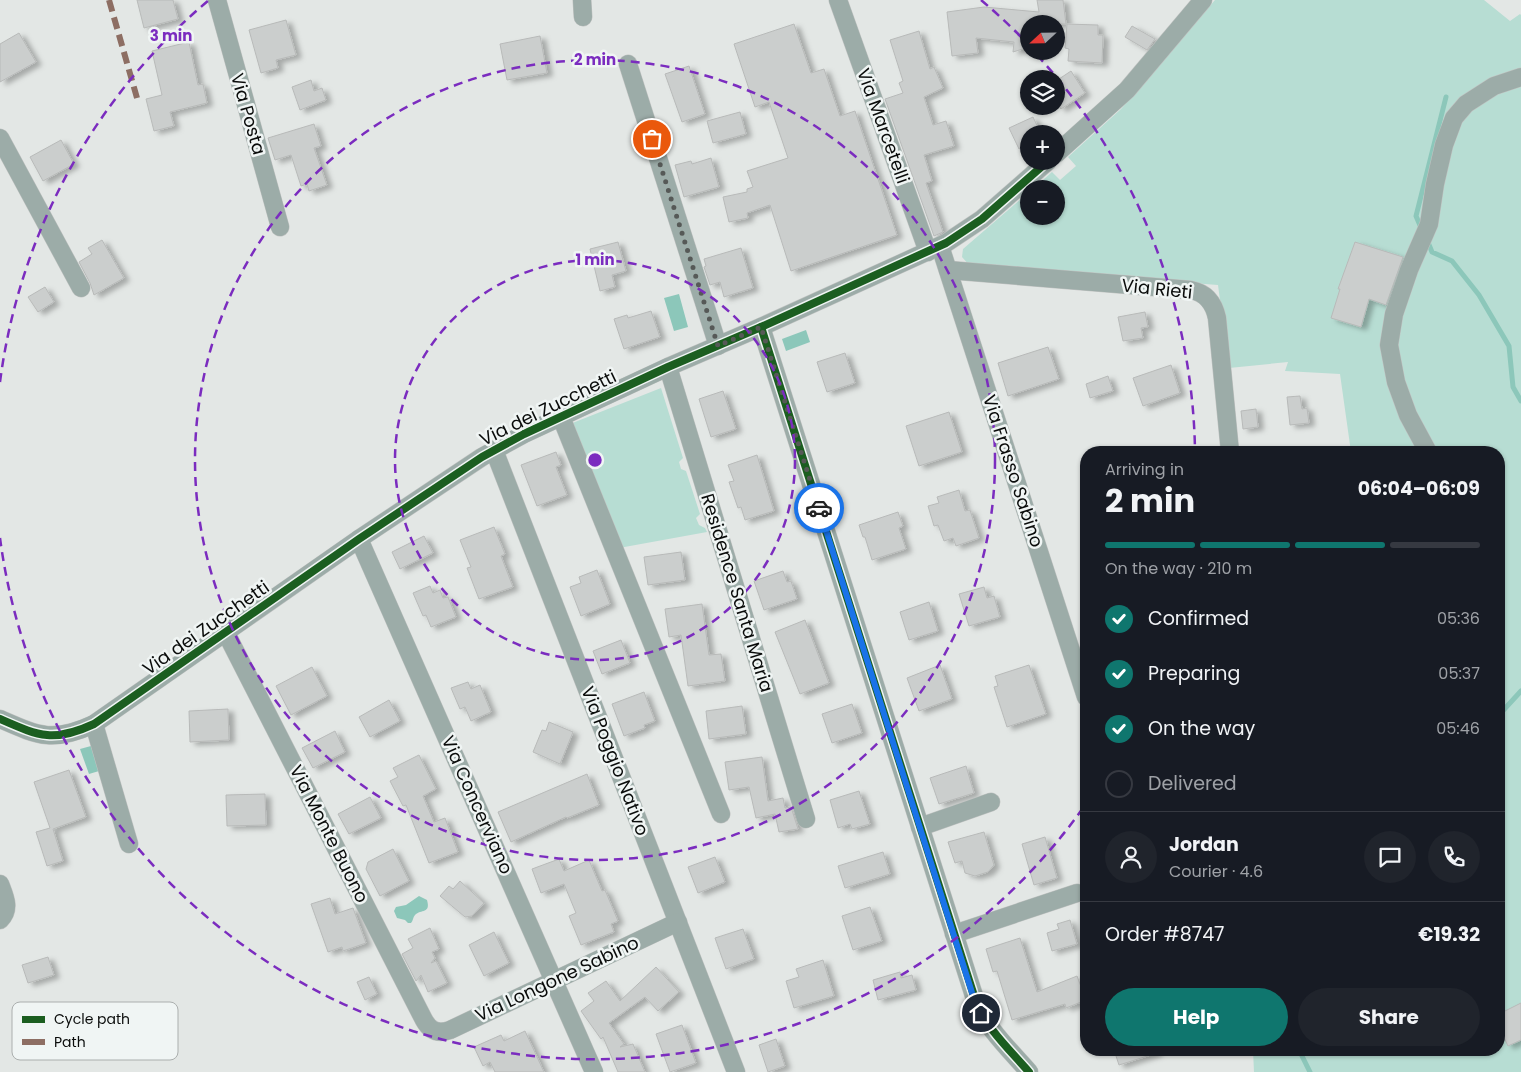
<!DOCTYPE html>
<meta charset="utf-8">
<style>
body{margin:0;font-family:Poppins,sans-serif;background:#20242c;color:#f1f3f6;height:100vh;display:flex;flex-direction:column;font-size:19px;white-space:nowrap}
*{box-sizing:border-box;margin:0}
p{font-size:16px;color:#9ea1a6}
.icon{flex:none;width:28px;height:28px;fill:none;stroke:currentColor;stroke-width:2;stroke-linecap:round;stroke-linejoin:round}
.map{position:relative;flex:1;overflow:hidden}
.sheet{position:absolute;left:1080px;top:446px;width:425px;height:610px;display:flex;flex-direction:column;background:#171b24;border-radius:20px;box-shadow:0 1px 4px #0004}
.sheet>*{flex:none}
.needle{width:32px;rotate:248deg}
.buttons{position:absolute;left:1020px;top:15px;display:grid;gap:10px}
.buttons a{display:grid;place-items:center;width:45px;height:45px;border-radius:50%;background:#171b24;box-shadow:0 1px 4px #0004;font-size:25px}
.pin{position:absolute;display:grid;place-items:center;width:42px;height:42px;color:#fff;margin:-21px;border:2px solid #fff;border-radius:50%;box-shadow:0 1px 5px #0007}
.courier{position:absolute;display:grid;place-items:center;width:50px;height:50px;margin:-25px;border:4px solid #1a73e8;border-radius:50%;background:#fff;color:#222;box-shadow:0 1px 6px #0007}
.summary em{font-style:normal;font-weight:700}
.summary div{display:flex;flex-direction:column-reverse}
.summary{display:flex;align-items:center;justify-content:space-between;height:85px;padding:0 25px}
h1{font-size:32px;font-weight:700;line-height:38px}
.bar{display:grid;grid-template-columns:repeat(4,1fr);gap:8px 5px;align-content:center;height:60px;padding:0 25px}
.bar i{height:6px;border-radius:4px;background:#363941}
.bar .current{background:#0f766e}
.bar p{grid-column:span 4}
.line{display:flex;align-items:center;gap:12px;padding:0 25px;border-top:1px solid #363941}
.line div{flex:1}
.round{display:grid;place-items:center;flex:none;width:52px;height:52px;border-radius:26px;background:#20242c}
ol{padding:0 25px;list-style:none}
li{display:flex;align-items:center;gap:15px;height:55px}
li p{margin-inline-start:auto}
li .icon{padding:5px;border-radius:50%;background:#0f766e;color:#fff;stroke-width:4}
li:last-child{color:#9ea1a6}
li i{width:28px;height:28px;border:2px solid #363941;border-radius:50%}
.action{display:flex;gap:10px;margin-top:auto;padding:10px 25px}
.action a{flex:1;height:58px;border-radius:30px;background:#0f766e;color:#fff;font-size:20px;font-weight:700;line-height:58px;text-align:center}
.action a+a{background:#20242c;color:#f1f3f6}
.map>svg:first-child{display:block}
.green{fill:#b7ddd3}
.water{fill:#8cc7ba}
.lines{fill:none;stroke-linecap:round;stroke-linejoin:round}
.stream{stroke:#8cc7ba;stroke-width:5}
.building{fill:#cbcecd;stroke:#b8bab9;filter:url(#shadow)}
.minor-casing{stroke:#c1c3c2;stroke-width:19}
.minor{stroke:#9caca8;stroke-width:18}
.quiet{stroke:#8d6e63;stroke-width:6;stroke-dasharray:12 6;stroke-linecap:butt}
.cycleway-casing{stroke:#f0f5f4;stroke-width:11}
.cycleway{stroke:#1b5e20;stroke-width:8}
.done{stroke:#565957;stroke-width:5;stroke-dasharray:0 9}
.route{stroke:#1a73e8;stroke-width:6}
.ring{fill:none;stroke:#7b2cbf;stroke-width:2.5;stroke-dasharray:9 6}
.labels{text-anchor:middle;stroke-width:5;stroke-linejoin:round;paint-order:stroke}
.street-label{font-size:18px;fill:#0a0c0b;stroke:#f0f5f4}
.key{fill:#f0f5f4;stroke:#abafae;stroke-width:1}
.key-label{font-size:14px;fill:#0a0c0b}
.centre{fill:#7b2cbf;stroke:#f0f5f4;stroke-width:2.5}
.ring-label{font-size:15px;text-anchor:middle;font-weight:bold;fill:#7b2cbf;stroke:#f0f5f4;stroke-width:5;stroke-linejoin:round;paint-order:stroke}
</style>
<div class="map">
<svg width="1521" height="1072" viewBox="0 0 1521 1072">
<defs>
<filter id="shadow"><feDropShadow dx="5.5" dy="3" stdDeviation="2.5" flood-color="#0004"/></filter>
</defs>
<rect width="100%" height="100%" fill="#e3e7e5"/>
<g class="green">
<path d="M1215,0H1484L1510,21L1520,14L1521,15V1072H1254L1253,1050H1499V452H1351L1340,374L1285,371L1288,362L1229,368L1218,285L970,266L962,257L963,249L1029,192V216H1056V189H1033L1052,172L1060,180L1076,166L1068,157L1121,109Z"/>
<path d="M661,388L683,458L679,462L681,469L686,471L700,514L696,518L699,525L705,528L707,532L619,548L570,424Z"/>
</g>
<g class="water">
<path d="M679,294L688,327L674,331L664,298Z"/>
<path d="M806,330L810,342L786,351L782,339Z"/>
<path d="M91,746L99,771L89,774L80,749Z"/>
<path d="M419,896L427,900C431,914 421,909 415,915C413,917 413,921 411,923H408L405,920L397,918L394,911L396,907L406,905Z"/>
</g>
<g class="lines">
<g class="stream">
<path d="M1422,230L1416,216L1446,97"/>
<path d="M1427,240L1432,252L1452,261L1479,295L1509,346L1513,387L1521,401"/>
<path d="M1499,715L1521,691"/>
<path d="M1299,1050L1310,1072"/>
</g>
</g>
<g class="building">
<path d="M137,0H173L178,19L144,28Z"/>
<path d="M1037,0H1063L1066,24H1029V47L1013,52L1014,42L976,38L978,53L952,56L947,12L984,7L1039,12Z"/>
<path d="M286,20L296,55L276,60L278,68L261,73L249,30Z"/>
<path d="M794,24L811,73L824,69L840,116L855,111L897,235L791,271L770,205L747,213L748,218L729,222L723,197L747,192V189L753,187L747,171L788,158L769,102L755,107L734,44Z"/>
<path d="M1067,24L1098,25V35H1103L1102,63L1068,61L1069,49L1065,48Z"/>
<path d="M1132,26L1155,39L1147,50L1125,37Z"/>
<path d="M919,31L930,69L934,67L943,88L924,97L933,125L946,121L954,146L924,155L932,181L926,183L943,232L934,236L885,99L903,93L899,83L903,81L890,40Z"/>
<path d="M19,33L36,62L0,82V44Z"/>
<path d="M540,36L547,73L507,80L500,44Z"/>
<path d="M189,42L198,85L203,84L207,103L170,112L174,126L154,131L146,99L162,95L152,51Z"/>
<path d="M689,66L705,114L682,122L665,74Z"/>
<path d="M1071,71L1085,93L1061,109L1056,102V81Z"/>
<path d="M311,80L314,91L322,88L326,100L300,110L292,87Z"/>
<path d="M740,112L746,134L713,143L707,121Z"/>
<path d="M1033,117L1041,134H1029V144L1019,149L1009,128Z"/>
<path d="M314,124L321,146L314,148L327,185L309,191L307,184L301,186L291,155L275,160L268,138Z"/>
<path d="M61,140L74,164L43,181L30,157Z"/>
<path d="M711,158L719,187L684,197L675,165L691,161L692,164Z"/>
<path d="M102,240L124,278L94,295L90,283L79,262L92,254L88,248Z"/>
<path d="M618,242L626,271L612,275L615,287L600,291L590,249Z"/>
<path d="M1355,242L1403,257L1386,305L1369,299L1361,327L1331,318L1340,289H1338Z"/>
<path d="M741,248L753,288L724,297L720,282L710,285L704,267L706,266L704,259Z"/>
<path d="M45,287L54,302L38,312L28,297Z"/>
<path d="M651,311L660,337L624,349L614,319L627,315L628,318Z"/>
<path d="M1145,312L1148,327L1141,328L1143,338L1123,341L1118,317Z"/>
<path d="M1048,347L1059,379L1008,396L998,363Z"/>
<path d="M845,353L855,383L827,392L817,362Z"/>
<path d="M1171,365L1180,393L1143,406L1133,378Z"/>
<path d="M1108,376L1113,391L1090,398L1086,384Z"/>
<path d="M723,391L736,429L711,437L699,399Z"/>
<path d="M1300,396L1302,409L1307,408L1309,423L1290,425L1287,397Z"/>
<path d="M1256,409L1258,427L1243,429L1241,411Z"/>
<path d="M949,412L962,452L919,466L906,426Z"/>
<path d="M556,452L561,465L556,467L567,495L537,506L521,465Z"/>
<path d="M757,455L774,511L745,520L741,507L738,508L729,482L734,481L728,465Z"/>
<path d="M959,490L965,511L970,510L979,538L956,546L953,538L944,541L938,525L934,526L928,506L939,503L937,497Z"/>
<path d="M898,512L903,526L899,528L906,549L872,560L865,537H863L859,525Z"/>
<path d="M494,527L505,554L501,556L513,587L479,599L467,568L471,567L460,540Z"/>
<path d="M424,536L433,553L400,569L392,552Z"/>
<path d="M681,552L685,580L648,585L644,557Z"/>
<path d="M597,570L610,604L581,616L570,587L581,583L579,577Z"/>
<path d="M783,571L787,582L791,581L797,599L764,610L754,581Z"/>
<path d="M430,586L433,593L440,590L443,598L448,597L456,617L431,627L426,615L423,616L413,593Z"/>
<path d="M984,587L987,598L994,596L1000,617L969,626L959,594Z"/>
<path d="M929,602L938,631L909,640L900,612Z"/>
<path d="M702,604L709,655L721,654L725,681L688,686L681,635L669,637L665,609Z"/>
<path d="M805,620L829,683L800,694L775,632Z"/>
<path d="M621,640L630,663L602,674L593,651Z"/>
<path d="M940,665L952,699L919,711L907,678Z"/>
<path d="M1029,665L1046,714L1007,727L994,687L998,686L995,676Z"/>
<path d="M312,667L327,696L291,715L276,686Z"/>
<path d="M468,682L471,689L480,685L491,712L471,721L465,707L460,709L451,688Z"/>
<path d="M644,692L655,721L644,725L645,728L624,736L612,704Z"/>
<path d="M389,700L400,721L370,737L359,717Z"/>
<path d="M852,704L862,733L832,743L822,714Z"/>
<path d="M742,706L746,734L709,739L706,711Z"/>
<path d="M228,709L229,740L190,742L189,711Z"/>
<path d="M549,722L573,732L560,764L533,752L542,730L546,731Z"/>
<path d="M335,731L345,752L313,768L302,748Z"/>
<path d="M419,755L436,789L423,796L434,822L445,818L458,852L429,863L406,805L403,806L390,781L398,777L393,768Z"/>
<path d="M762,757L768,801L783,798L785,808L791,807L798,829L779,832L775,814L756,818L749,787L729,790L725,762Z"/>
<path d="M966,766L974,793L939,804L930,778Z"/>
<path d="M69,770L86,817L53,829L63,861L47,866L36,832L50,828L34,782Z"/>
<path d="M587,774L599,805L567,818L566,817L511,842L498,812Z"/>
<path d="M859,791L870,824L852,829L850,824L838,828L830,800Z"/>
<path d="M265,794L266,825L227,826L226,795Z"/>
<path d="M370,797L381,818L349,834L338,814Z"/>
<path d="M984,832L994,865L988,872L975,876L965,873L962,861L955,863L948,842Z"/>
<path d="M1045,837L1057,878L1034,885L1022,844Z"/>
<path d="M393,849L409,881L380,896L366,869L368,862Z"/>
<path d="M883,852L890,874L845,888L838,866Z"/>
<path d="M715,857L725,882L698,893L688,867Z"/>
<path d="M559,859L564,871L589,860L602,891L605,890L618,921L611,924L614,932L581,945L569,916L576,913L564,884L541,893L532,869Z"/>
<path d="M460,881L484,903L472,916L465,917L440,896L449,886L453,889Z"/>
<path d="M330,898L335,914L353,908L366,943L343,951L342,947L328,952L311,904Z"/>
<path d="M870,907L882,941L853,950L842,916Z"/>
<path d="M1070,920L1077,944L1052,951L1047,933L1059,929L1057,924Z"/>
<path d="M430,928L439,949L432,952L435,958L431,963L436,961L447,983L428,992L421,975L416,981L402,954L413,948L408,939Z"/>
<path d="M743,929L754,959L726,969L715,938Z"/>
<path d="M494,932L509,963L484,976L469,945Z"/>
<path d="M1020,938L1037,992L1077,976L1086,1000L1066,1008L1065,1004L1012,1020L997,971L993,972L986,949Z"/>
<path d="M48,957L54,975L28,983L22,965Z"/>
<path d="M823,960L834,996L794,1008L786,981L799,977L796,969Z"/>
<path d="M656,967L679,992L658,1011L645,997L609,1023L624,1044L620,1047L633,1044L645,1072H618L603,1037L601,1039L581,1011L594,1001L588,993L606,981L620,1001Z"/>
<path d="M900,972L901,978L912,975L916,990L878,1000L873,980Z"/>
<path d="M369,977L377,994L365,1000L357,982Z"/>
<path d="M1521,1003V1040L1508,1046L1499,1027V1014Z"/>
<path d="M682,1025L696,1063L670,1072L656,1034Z"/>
<path d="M525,1031L544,1072H495L490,1062L483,1066L474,1047L501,1035L504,1041Z"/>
<path d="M776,1039L785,1066L768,1072L759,1045Z"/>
<path d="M1114,1050H1156L1157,1053L1119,1065Z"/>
</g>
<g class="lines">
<g class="minor-casing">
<g id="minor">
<path d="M217,0L280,227"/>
<path d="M582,0L583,17"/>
<path d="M838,0L928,252"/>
<path d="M628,64L718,346"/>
<path d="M0,138L81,288"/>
<path d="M1056,154L1127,90L1203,0"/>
<path d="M940,246L1086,697"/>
<path d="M948,270L1191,290C1207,293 1214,304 1217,318L1230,452"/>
<path d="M761,327L975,999C985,1027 1009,1049 1029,1072"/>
<path d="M668,367L806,819"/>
<path d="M561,417L721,814"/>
<path d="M494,450L736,1072"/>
<path d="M1428,452L1408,415L1396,382L1389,345L1394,314L1409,270L1429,224L1435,184L1444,145L1454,118L1466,104L1494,86L1521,77"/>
<path d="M359,539L594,1072"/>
<path d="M226,633L424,1020C430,1031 438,1034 450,1030L678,922"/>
<path d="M0,719C39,736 53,743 94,724L359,539L482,457L524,434L668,367L761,327L946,243L982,219L1048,161"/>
<path d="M94,724L129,844"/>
<path d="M920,827L991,802"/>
<path d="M0,884C5,897 11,909 0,920"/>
<path d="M954,934L1077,893"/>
</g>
</g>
<use href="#minor" class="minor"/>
<path class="quiet" d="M109,0L137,98"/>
<g class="cycleway-casing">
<g id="cycleway">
<path d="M761,327L975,999C985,1027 1009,1049 1029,1072"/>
<path d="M0,719C39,736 53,743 94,724L359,539L482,457L524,434L668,367L761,327L946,243L982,219L1048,161"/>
</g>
</g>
<use href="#cycleway" class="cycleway"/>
</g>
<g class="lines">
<path class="done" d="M652,139L718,346L761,327L819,508"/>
<path class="route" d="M819,508L974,999L981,1013"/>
</g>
<g class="ring">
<circle cx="595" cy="460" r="200"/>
<circle cx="595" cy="460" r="400"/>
<path d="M1083 808A600 600 0 0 1 0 538M0 382A600 600 0 0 1 209 0M981 0A600 600 0 0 1 1027 43M1037 55A600 600 0 0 1 1195 450"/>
</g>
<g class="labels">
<g class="street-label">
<text transform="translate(248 114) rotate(74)" y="6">Via Posta</text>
<text transform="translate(883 126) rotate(70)" y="6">Via Marcetelli</text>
<text transform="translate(1157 289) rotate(6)" y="6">Via Rieti</text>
<text transform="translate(548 408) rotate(-26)" y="6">Via dei Zucchetti</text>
<text transform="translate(1013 471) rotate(72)" y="6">Via Frasso Sabino</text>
<text transform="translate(737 593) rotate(73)" y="6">Residence Santa Maria</text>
<text transform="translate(206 628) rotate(-35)" y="6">Via dei Zucchetti</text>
<text transform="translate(615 761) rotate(69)" y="6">Via Poggio Nativo</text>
<text transform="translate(477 805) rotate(66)" y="6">Via Concerviano</text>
<text transform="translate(329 834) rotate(63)" y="6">Via Monte Buono</text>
<text transform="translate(557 979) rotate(-25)" y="6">Via Longone Sabino</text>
</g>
</g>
<rect x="12" y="1002" width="166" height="58" rx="8" class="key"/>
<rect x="22" y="1016" width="23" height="7" fill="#1b5e20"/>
<rect x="22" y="1039" width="23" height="6" fill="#8d6e63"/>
<g class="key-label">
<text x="54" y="1024">Cycle path</text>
<text x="54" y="1047">Path</text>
</g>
<circle cx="595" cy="460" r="8" class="centre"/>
<g class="ring-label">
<text x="171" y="41">3 min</text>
<text x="595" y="65">2 min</text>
<text x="595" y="265">1 min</text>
</g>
</svg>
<div class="buttons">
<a><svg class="needle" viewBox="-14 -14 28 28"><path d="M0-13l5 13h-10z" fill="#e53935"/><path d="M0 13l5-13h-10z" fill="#9ea1a6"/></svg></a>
<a><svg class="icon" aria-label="layers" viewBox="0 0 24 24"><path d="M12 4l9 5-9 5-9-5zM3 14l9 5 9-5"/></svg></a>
<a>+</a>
<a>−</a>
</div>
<div class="pin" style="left:652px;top:139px;background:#ea580c"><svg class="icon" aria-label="bag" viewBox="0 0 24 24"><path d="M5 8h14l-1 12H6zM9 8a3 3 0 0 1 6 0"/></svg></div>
<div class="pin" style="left:981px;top:1013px;background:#1f2937"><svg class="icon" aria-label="home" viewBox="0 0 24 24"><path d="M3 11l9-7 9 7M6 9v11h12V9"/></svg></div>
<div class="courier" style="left:819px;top:508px"><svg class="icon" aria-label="car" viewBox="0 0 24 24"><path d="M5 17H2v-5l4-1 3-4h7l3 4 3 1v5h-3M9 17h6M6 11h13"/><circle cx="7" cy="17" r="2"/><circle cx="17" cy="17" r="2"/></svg></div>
<section class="sheet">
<div class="summary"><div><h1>2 min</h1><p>Arriving in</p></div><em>06:04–06:09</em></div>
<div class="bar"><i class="current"></i><i class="current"></i><i class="current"></i><i></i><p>On the way · 210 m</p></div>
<ol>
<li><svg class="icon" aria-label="check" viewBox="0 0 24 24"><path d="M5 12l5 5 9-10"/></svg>Confirmed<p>05:36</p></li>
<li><svg class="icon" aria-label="check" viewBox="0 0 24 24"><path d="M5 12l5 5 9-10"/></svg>Preparing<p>05:37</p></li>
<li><svg class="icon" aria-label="check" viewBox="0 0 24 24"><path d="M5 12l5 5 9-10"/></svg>On the way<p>05:46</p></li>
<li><i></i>Delivered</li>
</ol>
<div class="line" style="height:90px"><a class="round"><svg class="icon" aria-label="person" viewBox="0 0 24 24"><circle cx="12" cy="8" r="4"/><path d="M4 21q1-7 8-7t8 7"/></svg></a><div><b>Jordan</b><p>Courier · 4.6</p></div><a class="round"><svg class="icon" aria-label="chat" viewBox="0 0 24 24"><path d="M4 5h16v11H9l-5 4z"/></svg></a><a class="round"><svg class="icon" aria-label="phone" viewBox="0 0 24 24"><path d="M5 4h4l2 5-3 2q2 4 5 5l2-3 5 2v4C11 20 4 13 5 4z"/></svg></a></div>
<div class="line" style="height:65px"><div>Order #8747</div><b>€19.32</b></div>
<div class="action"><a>Help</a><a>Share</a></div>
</section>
</div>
